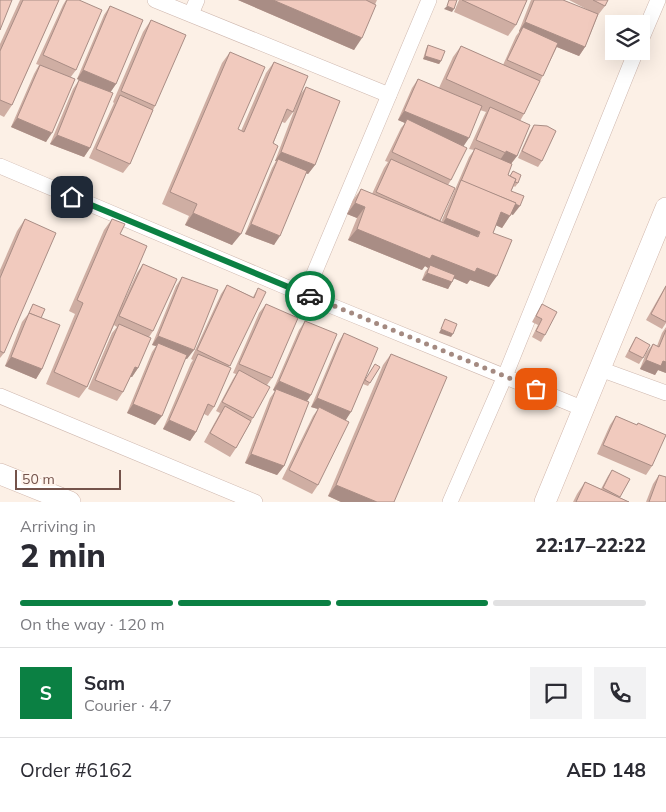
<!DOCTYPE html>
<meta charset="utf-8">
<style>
body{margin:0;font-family:Mulish,sans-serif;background:#f2f2f3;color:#2b2b33;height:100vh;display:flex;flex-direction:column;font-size:19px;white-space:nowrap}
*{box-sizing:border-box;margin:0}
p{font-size:16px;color:#7c7c81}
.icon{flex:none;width:28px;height:28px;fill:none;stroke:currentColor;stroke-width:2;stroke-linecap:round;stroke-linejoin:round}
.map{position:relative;height:502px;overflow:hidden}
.drawer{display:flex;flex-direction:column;background:#fff;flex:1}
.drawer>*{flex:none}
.controls{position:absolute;left:605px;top:15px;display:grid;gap:10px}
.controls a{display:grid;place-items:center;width:45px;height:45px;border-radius:0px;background:#fff;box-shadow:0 5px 20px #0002;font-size:25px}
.scale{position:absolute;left:15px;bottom:12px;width:106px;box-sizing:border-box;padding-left:5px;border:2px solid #74534b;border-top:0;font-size:14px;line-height:18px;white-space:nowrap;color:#74534b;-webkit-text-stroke:4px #fff4ec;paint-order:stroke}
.pin{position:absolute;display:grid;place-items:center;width:42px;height:42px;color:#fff;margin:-21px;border-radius:10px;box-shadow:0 2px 8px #0006}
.courier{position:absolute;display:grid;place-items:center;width:50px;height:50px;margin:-25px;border:4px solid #0b8043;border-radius:50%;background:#fff;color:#222;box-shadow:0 1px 6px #0007}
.head em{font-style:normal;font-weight:800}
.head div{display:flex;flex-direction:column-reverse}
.head{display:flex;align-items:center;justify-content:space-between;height:85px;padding:0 20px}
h1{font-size:32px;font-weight:800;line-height:38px}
.bar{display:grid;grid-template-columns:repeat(4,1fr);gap:8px 5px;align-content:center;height:60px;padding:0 20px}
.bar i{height:6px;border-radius:4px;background:#e1e1e2}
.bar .selected{background:#0b8043}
.bar p{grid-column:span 4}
.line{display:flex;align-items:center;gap:12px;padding:0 20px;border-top:1px solid #e1e1e2}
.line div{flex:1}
.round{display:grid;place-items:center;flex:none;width:52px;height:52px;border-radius:0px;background:#f2f2f3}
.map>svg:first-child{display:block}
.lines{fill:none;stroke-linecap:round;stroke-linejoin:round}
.street-casing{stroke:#cfb8af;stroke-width:16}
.secondary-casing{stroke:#d2b7ac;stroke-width:22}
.street{stroke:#fff;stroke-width:15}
.secondary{stroke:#fff;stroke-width:21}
.wall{fill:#cfaea3;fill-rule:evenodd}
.shaded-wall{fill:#a98d85}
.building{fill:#f1cabe;stroke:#a98d85}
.done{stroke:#a48a81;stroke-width:5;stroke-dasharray:0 9}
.route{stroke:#0b8043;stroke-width:6}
</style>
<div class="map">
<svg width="666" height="502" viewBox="0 0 666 502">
<rect width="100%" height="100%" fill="#fcf0e6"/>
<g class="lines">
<g class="street-casing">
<g id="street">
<path d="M155,0L389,95"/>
<path d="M191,14L197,0"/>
<path d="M641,40L658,0"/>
<path d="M0,166L305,295L584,409"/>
<path d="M305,295L429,0"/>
<path d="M600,369L666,393"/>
<path d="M0,396L255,502"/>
<path d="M450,502L505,376L636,51"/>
</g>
</g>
<g class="secondary-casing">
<g id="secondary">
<path d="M0,474L70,502"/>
<path d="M545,502L666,208"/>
</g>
</g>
<use href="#street" class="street"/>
<use href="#secondary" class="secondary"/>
</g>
<g class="wall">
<path d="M20,0H59L12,105L4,117L0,115V44Z"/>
<path d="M66,0H79L76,70L70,78L46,142L11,127L34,74L39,65L36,64L63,5Z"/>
<path d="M238,0H377L354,50Z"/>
<path d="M459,0H527L516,25L508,36L454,12Z"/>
<path d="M531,0H563L590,11L569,0H608L605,6L598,15L585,47L579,56L557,47L524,114L520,121L517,156L511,164L508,175L510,176L513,171L518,183L515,187L514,186L511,191L513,215L511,214L502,228L496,225L493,233L489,287L470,280L467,284L454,278L452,282L448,289L422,280L425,272L428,268L425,266L422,270L348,240L357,218L347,214L353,200L361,189L372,194L384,168L388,162L385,161L401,128L405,123L398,120L412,88L418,79L439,88L453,57L461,46L503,65L516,36L519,32V31ZM480,110L486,112L484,116L469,149L474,150L469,157L441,222L440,221L448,185L451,180L463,146Z"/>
<path d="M110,6L116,84L110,92L90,148L84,157L50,144L73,89L79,80L77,79L104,15Z"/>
<path d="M151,20L155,106L153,110L130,164L123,173L89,158L114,103L113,102L143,32Z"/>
<path d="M428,45L441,61L439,64L423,59L426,49Z"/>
<path d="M230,52L238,129L241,131L266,73L274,62L300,95L306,87L315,165L308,174L306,173L274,245L245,234L272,168L276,161H275L297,103L293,112L285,123L282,122L232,245L185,225L189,216L162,204L222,63Z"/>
<path d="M534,125L542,161L538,167L518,158L530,131Z"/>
<path d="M25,219L4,353L0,358V270L17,231Z"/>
<path d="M112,219L120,234L123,303L137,273L143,264L153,331L149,337L138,368L132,377H130L123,392L117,401L88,389L112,333L117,327L114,325L87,387L79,398L46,384L75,314L69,311L104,230Z"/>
<path d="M182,277L187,359L185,358L155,425L127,413L152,352L156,346L152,345L176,286Z"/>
<path d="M227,285L253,297L258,288L214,407L208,416L204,414L196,432L190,441L163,429L191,363L193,360L191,359L221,294Z"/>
<path d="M666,285V323L662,329L646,320Z"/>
<path d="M33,304L41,318L42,369L36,379L5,366L22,322L29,313Z"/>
<path d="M266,304L272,378L267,385L253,418L236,448L230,457L204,442L220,413L216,411L233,379L236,374L233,373L259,313Z"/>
<path d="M542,304L545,335L541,342L532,337L538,325L532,322L538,311Z"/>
<path d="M305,321L311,395L307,401L284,466L277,475L245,463L270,398L275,391L273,390L299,330Z"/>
<path d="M666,327V373L658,370L655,375L640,369L646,353L653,344L657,346L662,333Z"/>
<path d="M344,333L365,379L380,367L368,386L363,384L346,420L318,485L312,494L282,479L313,416L318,409L311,407L338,343Z"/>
<path d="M636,337L643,358L639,364L625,357L632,344Z"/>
<path d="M391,354L394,502H341L328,496L383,365Z"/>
<path d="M616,416L637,425L638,423L652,466L646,475L597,454L610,425Z"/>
<path d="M612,470L630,479L619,497L629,502H573L577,494L585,482L601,489L608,476Z"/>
<path d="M659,475L666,502H646L653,484Z"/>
</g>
<g class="shaded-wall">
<path d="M238,0H273L362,38L354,50Z"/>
<path d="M447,6L454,9L452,12L444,9Z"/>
<path d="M525,22L585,47L579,56L520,32L523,27L519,32V31Z"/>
<path d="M425,56L441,61L439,64L423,59Z"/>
<path d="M83,70L116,84L110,93L77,79Z"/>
<path d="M404,111L469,138L463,147L407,119L405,123L398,120Z"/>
<path d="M17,118L52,133L46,142L11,127Z"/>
<path d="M57,135L90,148L84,157L50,144Z"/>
<path d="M506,151L517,156L510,165L500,160Z"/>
<path d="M281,152L315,165L308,174L277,162L278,159L276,161H275Z"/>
<path d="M461,181L520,206L513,215L457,191Z"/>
<path d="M355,203L365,207L357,218L347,214Z"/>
<path d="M501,212L510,216L502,228L493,224Z"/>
<path d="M193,213L241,234L232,245L185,225Z"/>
<path d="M446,218L480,232L472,244L438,230Z"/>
<path d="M251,224L280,236L274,245L245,234Z"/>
<path d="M357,229L432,255L477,268L497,276L489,287L470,280L467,284L429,268L430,265L428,268L425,266L422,270L348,240Z"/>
<path d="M427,273L452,282L448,289L422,280Z"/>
<path d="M441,329L453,334L451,337L439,333Z"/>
<path d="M158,336L194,350L187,359L157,346L158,343L156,346L152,345Z"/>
<path d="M11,357L42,369L36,379L5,366Z"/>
<path d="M646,360L663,361L666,362V373L658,370L655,375L640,369Z"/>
<path d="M135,367L138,368L132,377L128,376Z"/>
<path d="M279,381L311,395L305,404L276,389L275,391L273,390Z"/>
<path d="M317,398L351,412L345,421L319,407L318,409L311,407Z"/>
<path d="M133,404L162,416L155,425L127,413Z"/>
<path d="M169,420L196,432L190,441L163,429Z"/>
<path d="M251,454L284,466L277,475L245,463Z"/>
<path d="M336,485L377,502H341L328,496Z"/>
</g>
<g class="building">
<path d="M0,0H12L0,30Z"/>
<path d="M23,0H59L12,105L0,100V51Z"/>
<path d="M67,0H79L102,10L76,70L43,55Z"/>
<path d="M273,0H366L376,5L362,38Z"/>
<path d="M449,0H457L454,9L447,6Z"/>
<path d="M462,0H527L516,25Z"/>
<path d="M534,0H563L598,14L585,47L525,22Z"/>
<path d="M593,0H608L605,6Z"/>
<path d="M110,6L143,20L116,84L83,70Z"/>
<path d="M151,20L186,35L155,106L121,91Z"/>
<path d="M523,27L558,43L543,76L507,60Z"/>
<path d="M428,45L445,51L441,61L425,56Z"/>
<path d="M461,46L540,81L524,114L446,79Z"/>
<path d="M230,52L265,67L238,129L244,132L274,62L308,76L293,112L287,109L273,143L278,146L241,234L193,213L197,204L170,192Z"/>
<path d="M40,65L75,79L52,133L17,118Z"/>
<path d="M418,79L482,106L469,138L404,111Z"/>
<path d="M79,80L113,93L90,148L57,135Z"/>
<path d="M306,87L340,101L315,165L281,152Z"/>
<path d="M120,95L153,110L130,164L96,149Z"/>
<path d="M490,107L530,125L517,156L506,151V153L476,140Z"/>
<path d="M407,119L467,148L451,180L392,152Z"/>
<path d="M534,125L547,126L556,131L542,161L522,151Z"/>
<path d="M475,148L512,164L508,175L516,179L511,191L524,196L520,206L515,204L516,203L461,181Z"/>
<path d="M278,159L307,171L280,236L251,224Z"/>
<path d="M391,159L455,188L440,221L376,192Z"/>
<path d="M513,171L521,175L518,183L515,182L516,179L510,176Z"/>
<path d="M461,180L516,203L510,216L501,212L493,233L512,240L497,276L477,268L475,272L432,255L430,259L357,229L365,207L355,203L361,189L478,237L480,232L446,218Z"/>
<path d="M25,219L56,233L4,353L0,351V278Z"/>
<path d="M112,219L125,224L120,234L147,246L87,387L54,372L83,303L77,300Z"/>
<path d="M143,264L177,279L153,331L119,316Z"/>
<path d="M430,265L455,275L452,282L427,273Z"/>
<path d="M182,277L218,290L194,350L158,336Z"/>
<path d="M227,285L254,298L258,288L266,292L230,366L197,350Z"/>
<path d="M666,286V322L651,314Z"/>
<path d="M33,304L45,309L41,318L29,313Z"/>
<path d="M266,304L298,318L272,378L239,364Z"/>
<path d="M542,304L557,312L545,335L536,331L542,319L536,316Z"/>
<path d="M29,313L60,325L42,369L11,357Z"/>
<path d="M445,319L457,324L453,334L441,329Z"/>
<path d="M305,321L337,334L311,395L279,381Z"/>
<path d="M119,324L151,338L138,368L135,367L123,392L95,380Z"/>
<path d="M666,330V362L663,361L661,366L646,360L653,344L659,347Z"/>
<path d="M344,333L378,348L351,412L317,398Z"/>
<path d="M636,337L650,345L643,358L629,351Z"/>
<path d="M158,343L187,355L162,416L133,404Z"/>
<path d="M198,354L231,368L214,407L208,404L196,432L169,420Z"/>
<path d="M391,354L447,377L394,502H377L336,485Z"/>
<path d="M375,364L380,367L370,383L365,380Z"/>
<path d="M239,370L270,387L253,418L222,402Z"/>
<path d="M276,389L309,402L284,466L251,454Z"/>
<path d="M225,406L251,421L236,448L210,433Z"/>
<path d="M319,407L349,422L318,485L289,470Z"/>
<path d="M616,416L637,425L638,423L666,435L652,466L603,445Z"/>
<path d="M612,470L630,479L620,497L603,488Z"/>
<path d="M659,475L666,477V502H649Z"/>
<path d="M585,482L629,502H576Z"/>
</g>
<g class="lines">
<path class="done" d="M310,296L536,389"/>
<path class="route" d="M72,197L310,296"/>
</g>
</svg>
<div class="controls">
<a><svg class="icon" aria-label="layers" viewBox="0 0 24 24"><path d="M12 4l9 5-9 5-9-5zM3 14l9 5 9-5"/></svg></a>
</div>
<div class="scale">50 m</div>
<div class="pin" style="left:536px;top:389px;background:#ea580c"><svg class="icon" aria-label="bag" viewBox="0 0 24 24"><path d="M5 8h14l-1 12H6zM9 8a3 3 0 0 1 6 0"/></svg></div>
<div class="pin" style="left:72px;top:197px;background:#1f2937"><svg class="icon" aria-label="home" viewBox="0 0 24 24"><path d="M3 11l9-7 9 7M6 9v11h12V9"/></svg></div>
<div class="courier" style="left:310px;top:296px"><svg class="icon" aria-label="car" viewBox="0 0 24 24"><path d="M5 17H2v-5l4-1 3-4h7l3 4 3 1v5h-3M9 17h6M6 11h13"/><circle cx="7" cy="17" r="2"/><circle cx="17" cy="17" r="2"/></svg></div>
</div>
<section class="drawer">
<div class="head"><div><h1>2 min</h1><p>Arriving in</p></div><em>22:17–22:22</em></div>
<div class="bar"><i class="selected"></i><i class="selected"></i><i class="selected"></i><i></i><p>On the way · 120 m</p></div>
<div class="line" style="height:90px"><b class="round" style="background:#0b8043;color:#fff">S</b><div><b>Sam</b><p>Courier · 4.7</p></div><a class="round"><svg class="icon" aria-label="chat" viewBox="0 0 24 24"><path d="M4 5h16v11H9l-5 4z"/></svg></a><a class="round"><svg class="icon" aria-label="phone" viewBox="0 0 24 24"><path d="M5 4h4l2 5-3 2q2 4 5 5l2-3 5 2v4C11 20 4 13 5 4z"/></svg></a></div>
<div class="line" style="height:65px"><div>Order #6162</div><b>AED 148</b></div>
</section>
